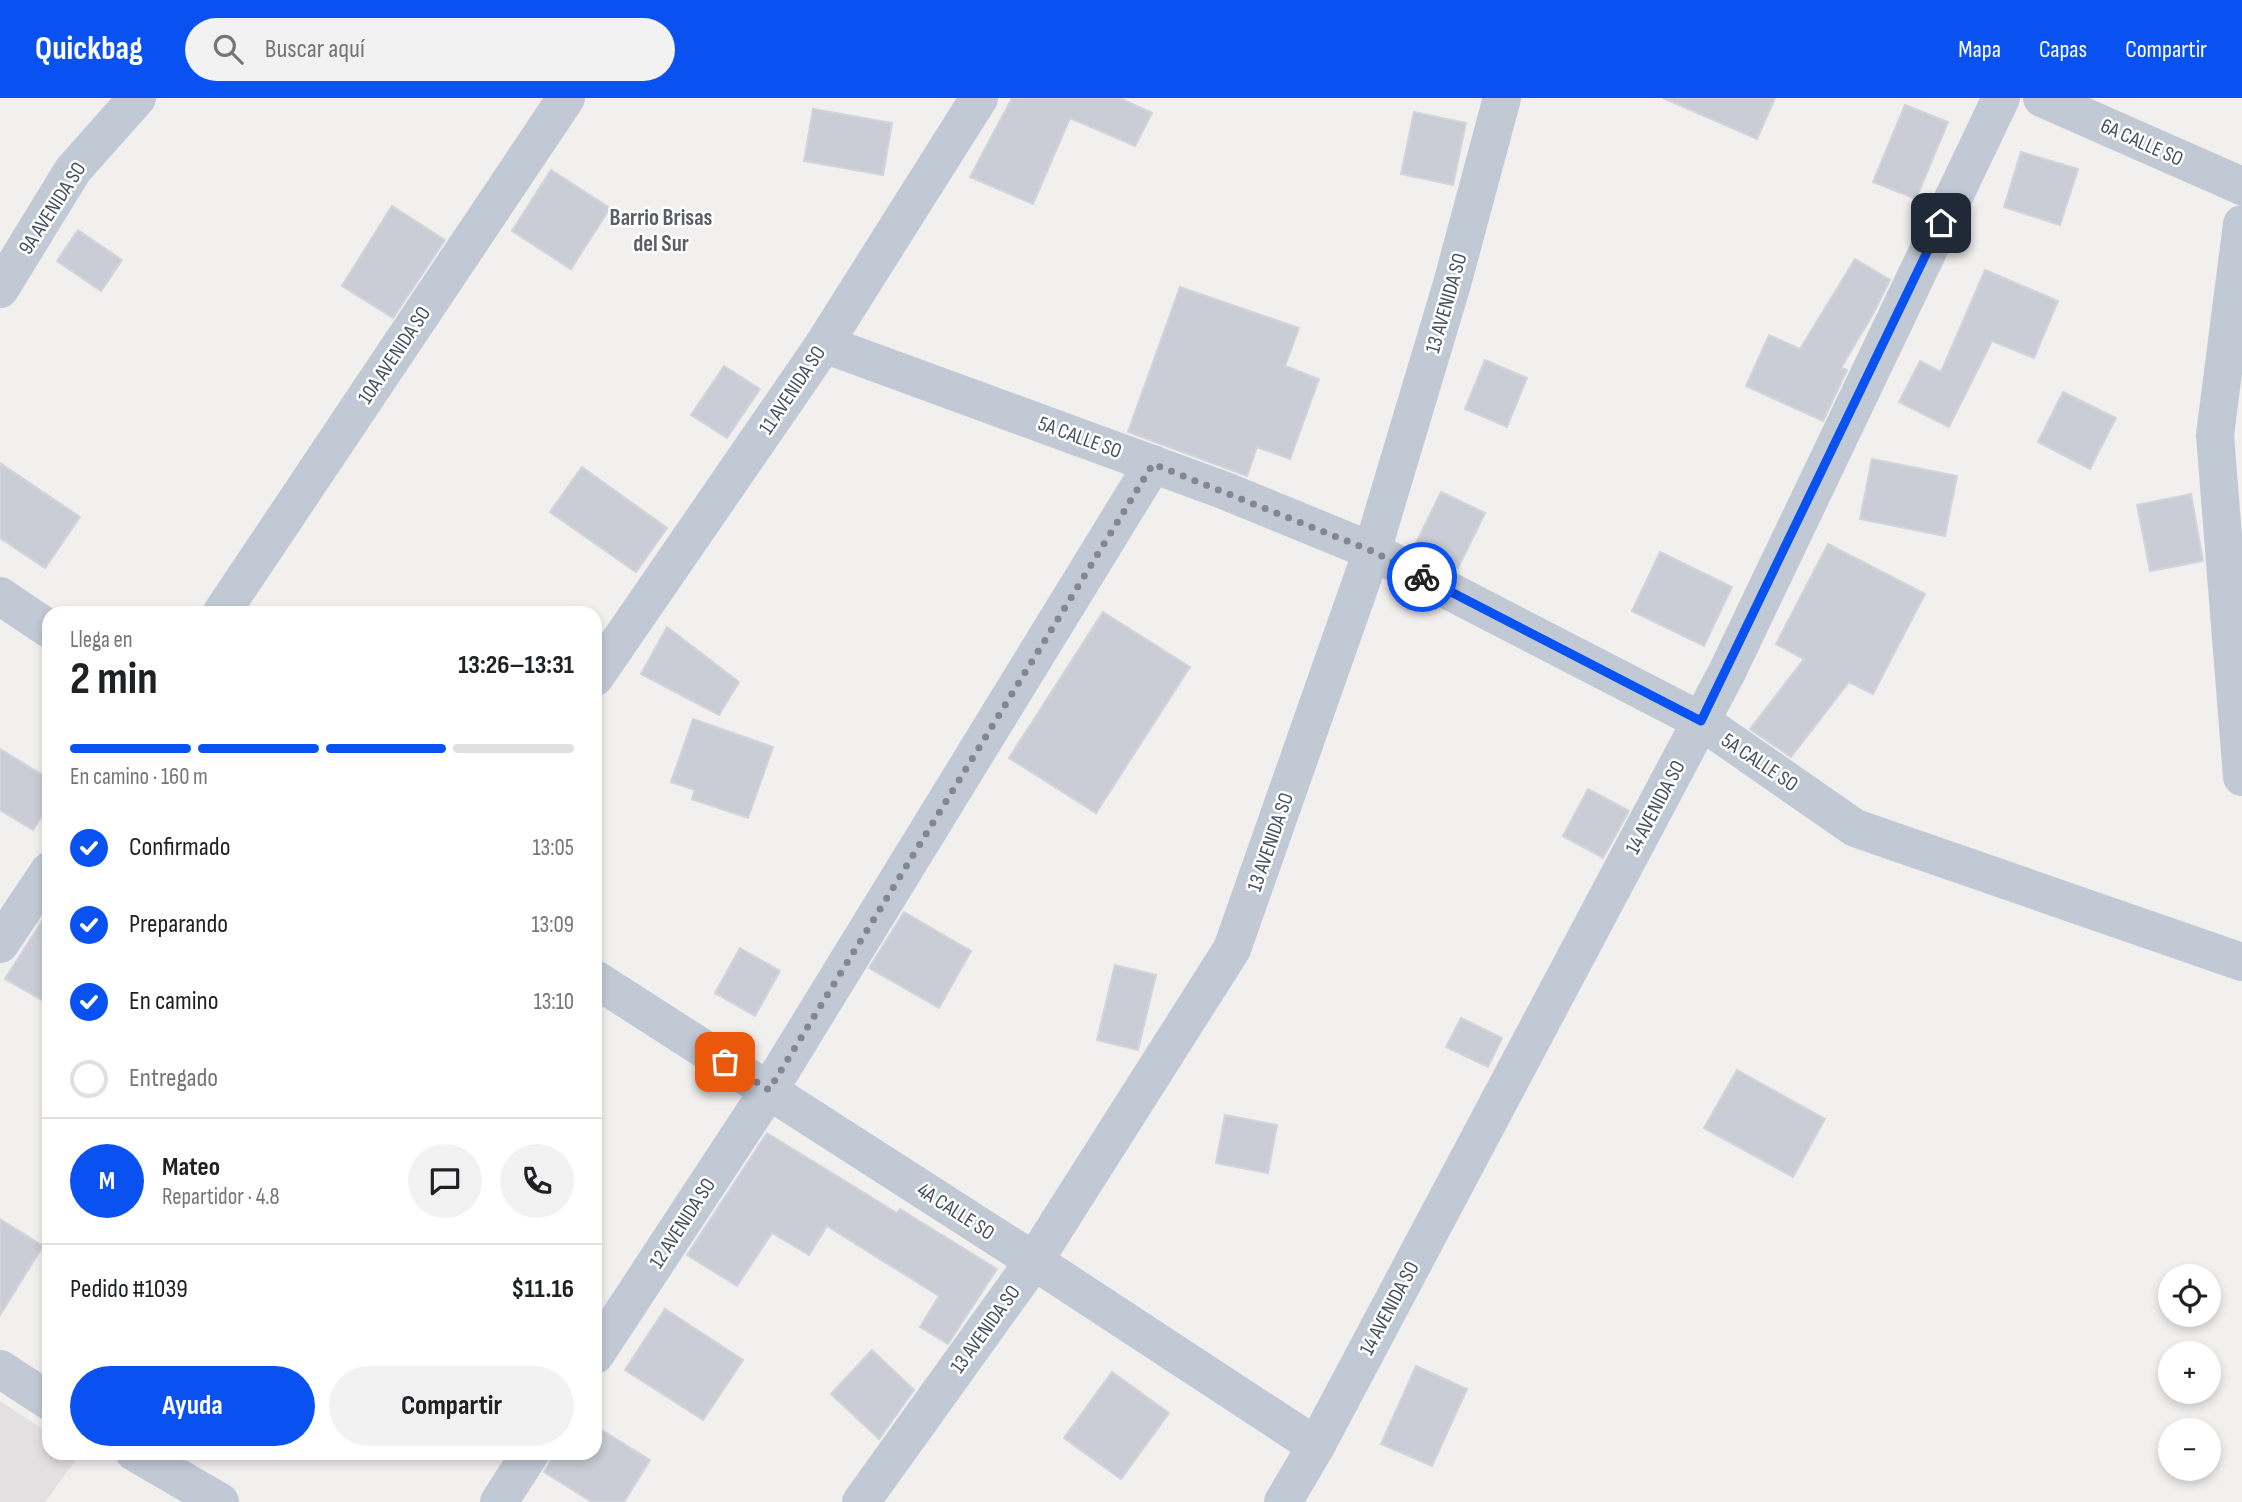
<!DOCTYPE html>
<html lang="es">
<meta charset="utf-8">
<style>
body{margin:0;font-family:"Sofia Sans Condensed",sans-serif;background:#f2f2f2;color:#202124;height:100vh;display:flex;flex-direction:column;font-size:26px;white-space:nowrap}
*{box-sizing:border-box;margin:0}
p{font-size:23px;color:#757577}
.icon{flex:none;width:38px;height:38px;fill:none;stroke:currentColor;stroke-width:2;stroke-linecap:round;stroke-linejoin:round}
.map{position:relative;flex:1;overflow:hidden}
.details{position:absolute;left:42px;top:508px;width:560px;height:854px;display:flex;flex-direction:column;background:#fff;border-radius:21px;box-shadow:0 4px 10px #0003}
.details>*{flex:none}
.tools{position:absolute;left:2158px;top:1166px;display:grid;gap:14px}
.tools a{display:grid;place-items:center;width:63px;height:63px;border-radius:50%;background:#fff;box-shadow:0 4px 10px #0003;font-size:35px}
.pin{position:absolute;display:grid;place-items:center;width:60px;height:60px;color:#fff;margin:-30px;border-radius:14px;box-shadow:0 4px 10px #0006}
.courier{position:absolute;display:grid;place-items:center;width:70px;height:70px;margin:-35px;border:5px solid #0952f1;border-radius:50%;background:#fff;color:#222;box-shadow:0 2px 9px #0007}
.summary em{font-style:normal;font-weight:700}
.summary div{display:flex;flex-direction:column-reverse}
.summary{display:flex;align-items:center;justify-content:space-between;height:119px;padding:0 28px}
h1{font-size:46px;font-weight:700;line-height:52px}
.bar{display:grid;grid-template-columns:repeat(4,1fr);gap:10px 7px;align-content:center;height:84px;padding:0 28px}
.bar i{height:9px;border-radius:5px;background:#e0e0e0}
.bar .on{background:#0952f1}
.bar p{grid-column:span 4}
.line{display:flex;align-items:center;gap:18px;padding:0 28px;border-top:2px solid #e0e0e0}
.line div{flex:1}
.round{display:grid;place-items:center;flex:none;width:74px;height:74px;border-radius:37px;background:#f2f2f2}
ol{padding:0 28px;list-style:none}
li{display:flex;align-items:center;gap:21px;height:77px}
li p{margin-inline-start:auto}
li .icon{padding:7px;border-radius:50%;background:#0952f1;color:#fff;stroke-width:4}
li:last-child{color:#757577}
li i{width:38px;height:38px;border:4px solid #e0e0e0;border-radius:50%}
.button{display:flex;gap:14px;margin-top:auto;padding:14px 28px}
.button a{flex:1;height:80px;border-radius:42px;background:#0952f1;color:#fff;font-size:28px;font-weight:700;line-height:80px;text-align:center}
.button a+a{background:#f2f2f2;color:#202124}
header{display:flex;align-items:center;gap:42px;box-sizing:border-box;height:98px;padding:0 35px;background:#0952f1;color:#fff}
header strong{font-size:33px}
nav{display:flex;gap:38px;margin-inline-start:auto;font-size:24px}
.search{width:490px;height:63px;background:#f2f2f2;display:flex;align-items:center;gap:18px;box-sizing:border-box;padding:0 24px;border-radius:38px;color:#757577;font-size:26px}
.map>svg:first-child{display:block}
.education{fill:#e3e0e1}
.building{fill:#cacdd5;stroke:#d2d4db;stroke-width:2}
.lines{fill:none;stroke-linecap:round;stroke-linejoin:round}
.minor{stroke:#c1c9d5;stroke-width:38}
.done{stroke:#828791;stroke-width:7;stroke-dasharray:0 12.6}
.route{stroke:#0952f1;stroke-width:9}
.labels{text-anchor:middle;stroke-width:5;stroke-linejoin:round;paint-order:stroke}
.street-label{font-size:21px;fill:#454f5e;stroke:#fff}
.neighbourhood-label{font-size:23px;font-weight:bold;fill:#5b5e65;stroke:#fff}
</style>
<header>
<strong>Quickbag</strong>
<div class="search"><svg class="icon" aria-label="search" viewBox="0 0 24 24"><circle cx="10" cy="10" r="6"/><path d="M15 15l6 6"/></svg>Buscar aquí</div>
<nav><a>Mapa</a><a>Capas</a><a>Compartir</a></nav>
</header>
<div class="map">
<svg width="2242" height="1404" viewBox="0 0 2242 1404">
<rect width="100%" height="100%" fill="#f2efef"/>
<path class="education" d="M0,1303L49,1335V1354L80,1356L45,1404H0Z"/>
<g class="building">
<path d="M1012,0H1120L1152,15L1135,48L1070,20L1033,106L970,79Z"/>
<path d="M1663,0H1775L1757,41Z"/>
<path d="M1905,7L1948,24L1916,101L1873,84Z"/>
<path d="M813,11L892,25L883,77L804,63Z"/>
<path d="M1414,14L1466,25L1453,87L1401,76Z"/>
<path d="M2021,54L2078,71L2060,127L2004,109Z"/>
<path d="M551,72L610,110L571,171L512,133Z"/>
<path d="M392,108L445,142L393,220L342,188Z"/>
<path d="M78,132L122,162L101,193L57,163Z"/>
<path d="M1855,161L1890,182L1873,216L1841,270L1847,272L1823,323L1746,288L1769,237L1800,251Z"/>
<path d="M1985,172L2058,203L2034,260L1992,243L1949,329L1899,304L1920,263L1941,274Z"/>
<path d="M1180,189L1299,230L1285,268L1319,281L1290,361L1257,349L1247,378L1128,334Z"/>
<path d="M1485,262L1527,280L1507,329L1465,311Z"/>
<path d="M724,268L760,291L727,340L691,317Z"/>
<path d="M2063,294L2116,320L2090,371L2038,344Z"/>
<path d="M1872,361L1957,378L1945,438L1860,421Z"/>
<path d="M0,365L80,419L45,470L0,440Z"/>
<path d="M582,369L667,430L636,474L550,414Z"/>
<path d="M1441,394L1485,415L1458,470L1414,449Z"/>
<path d="M2191,396L2203,463L2150,473L2137,407Z"/>
<path d="M1828,446L1925,496L1873,596L1849,584L1791,659L1750,631L1804,561L1776,546Z"/>
<path d="M1660,454L1732,489L1704,548L1632,513Z"/>
<path d="M1103,514L1190,569L1096,715L1009,660Z"/>
<path d="M667,529L739,584L719,617L641,576Z"/>
<path d="M693,621L773,649L748,720L692,701L695,692L671,684Z"/>
<path d="M0,651L49,681V707L33,732L0,712Z"/>
<path d="M1588,691L1629,713L1603,760L1563,738Z"/>
<path d="M49,812V906L5,881Z"/>
<path d="M904,814L971,853L939,910L869,870Z"/>
<path d="M740,850L780,873L755,918L715,895Z"/>
<path d="M1115,867L1156,877L1138,952L1097,942Z"/>
<path d="M1461,920L1502,940L1488,969L1446,949Z"/>
<path d="M1737,972L1825,1021L1793,1079L1704,1030Z"/>
<path d="M1225,1017L1277,1027L1268,1075L1216,1065Z"/>
<path d="M767,1035L897,1115L900,1111L997,1171L948,1246L920,1229L939,1198L827,1128L809,1157L772,1135L737,1188L687,1157Z"/>
<path d="M0,1121L43,1148L0,1217Z"/>
<path d="M665,1211L743,1262L703,1322L625,1272Z"/>
<path d="M872,1252L914,1292L879,1341L831,1296Z"/>
<path d="M1416,1268L1467,1291L1432,1368L1381,1346Z"/>
<path d="M1112,1274L1169,1315L1121,1381L1064,1340Z"/>
<path d="M595,1328L650,1362L624,1404H592L544,1374L556,1354H595Z"/>
</g>
<g class="lines">
<g class="minor">
<path d="M2042,0L2242,88"/>
<path d="M2242,126L2215,337L2242,679"/>
<path d="M0,191L73,72L137,0"/>
<path d="M824,246L1223,392L1372,453L1701,623L1855,730L2242,864"/>
<path d="M0,498L49,531"/>
<path d="M222,514L566,0"/>
<path d="M595,579L824,246L979,0"/>
<path d="M0,846L49,773"/>
<path d="M595,881L1034,1163L1316,1348"/>
<path d="M595,1257L769,992L1153,366"/>
<path d="M0,1271L49,1303"/>
<path d="M134,1354L220,1404"/>
<path d="M499,1404L531,1354"/>
<path d="M861,1404L1034,1163L1232,851L1372,453L1452,186L1502,0"/>
<path d="M1283,1404L1316,1348L1727,574L2001,0"/>
</g>
</g>
<g class="lines">
<path class="done" d="M725,964L769,992L1153,366L1372,453L1422,479"/>
<path class="route" d="M1422,479L1701,623L1941,125"/>
</g>
<g class="labels">
<g class="street-label">
<text transform="translate(2142 44) rotate(24)" y="7">6A CALLE SO</text>
<text transform="translate(52 110) rotate(-57)" y="7">9A AVENIDA SO</text>
<text transform="translate(1446 205) rotate(-74)" y="7">13 AVENIDA SO</text>
<text transform="translate(394 257) rotate(-56)" y="7">10A AVENIDA SO</text>
<text transform="translate(792 292) rotate(-56)" y="7">11 AVENIDA SO</text>
<text transform="translate(1080 339) rotate(20)" y="7">5A CALLE SO</text>
<text transform="translate(1760 664) rotate(34)" y="7">5A CALLE SO</text>
<text transform="translate(1655 709) rotate(-62)" y="7">14 AVENIDA SO</text>
<text transform="translate(1270 744) rotate(-71)" y="7">13 AVENIDA SO</text>
<text transform="translate(956 1113) rotate(33)" y="7">4A CALLE SO</text>
<text transform="translate(682 1125) rotate(-57)" y="7">12 AVENIDA SO</text>
<text transform="translate(1389 1210) rotate(-62)" y="7">14 AVENIDA SO</text>
<text transform="translate(985 1231) rotate(-54)" y="7">13 AVENIDA SO</text>
</g>
<g class="neighbourhood-label">
<text x="661" y="127">Barrio Brisas<tspan x="661" dy="26">del Sur</tspan></text>
</g>
</g>
</svg>
<div class="tools">
<a><svg class="icon" aria-label="locate" viewBox="0 0 24 24"><circle cx="12" cy="12" r="6"/><path d="M12 2v4M12 18v4M2 12h4M18 12h4"/></svg></a>
<a>+</a>
<a>−</a>
</div>
<div class="pin" style="left:725px;top:964px;background:#ea580c"><svg class="icon" aria-label="bag" viewBox="0 0 24 24"><path d="M5 8h14l-1 12H6zM9 8a3 3 0 0 1 6 0"/></svg></div>
<div class="pin" style="left:1941px;top:125px;background:#1f2937"><svg class="icon" aria-label="home" viewBox="0 0 24 24"><path d="M3 11l9-7 9 7M6 9v11h12V9"/></svg></div>
<div class="courier" style="left:1422px;top:479px"><svg class="icon" aria-label="bike" viewBox="0 0 24 24"><circle cx="6" cy="16" r="4"/><circle cx="18" cy="16" r="4"/><path d="M6 16l4-8h5l3 8M10 8l3 8H6M13 5h3"/></svg></div>
<section class="details">
<div class="summary"><div><h1>2 min</h1><p>Llega en</p></div><em>13:26–13:31</em></div>
<div class="bar"><i class="on"></i><i class="on"></i><i class="on"></i><i></i><p>En camino · 160 m</p></div>
<ol>
<li><svg class="icon" aria-label="check" viewBox="0 0 24 24"><path d="M5 12l5 5 9-10"/></svg>Confirmado<p>13:05</p></li>
<li><svg class="icon" aria-label="check" viewBox="0 0 24 24"><path d="M5 12l5 5 9-10"/></svg>Preparando<p>13:09</p></li>
<li><svg class="icon" aria-label="check" viewBox="0 0 24 24"><path d="M5 12l5 5 9-10"/></svg>En camino<p>13:10</p></li>
<li><i></i>Entregado</li>
</ol>
<div class="line" style="height:126px"><b class="round" style="background:#0952f1;color:#fff">M</b><div><b>Mateo</b><p>Repartidor · 4.8</p></div><a class="round"><svg class="icon" aria-label="chat" viewBox="0 0 24 24"><path d="M4 5h16v11H9l-5 4z"/></svg></a><a class="round"><svg class="icon" aria-label="phone" viewBox="0 0 24 24"><path d="M5 4h4l2 5-3 2q2 4 5 5l2-3 5 2v4C11 20 4 13 5 4z"/></svg></a></div>
<div class="line" style="height:91px"><div>Pedido #1039</div><b>$11.16</b></div>
<div class="button"><a>Ayuda</a><a>Compartir</a></div>
</section>
</div>
